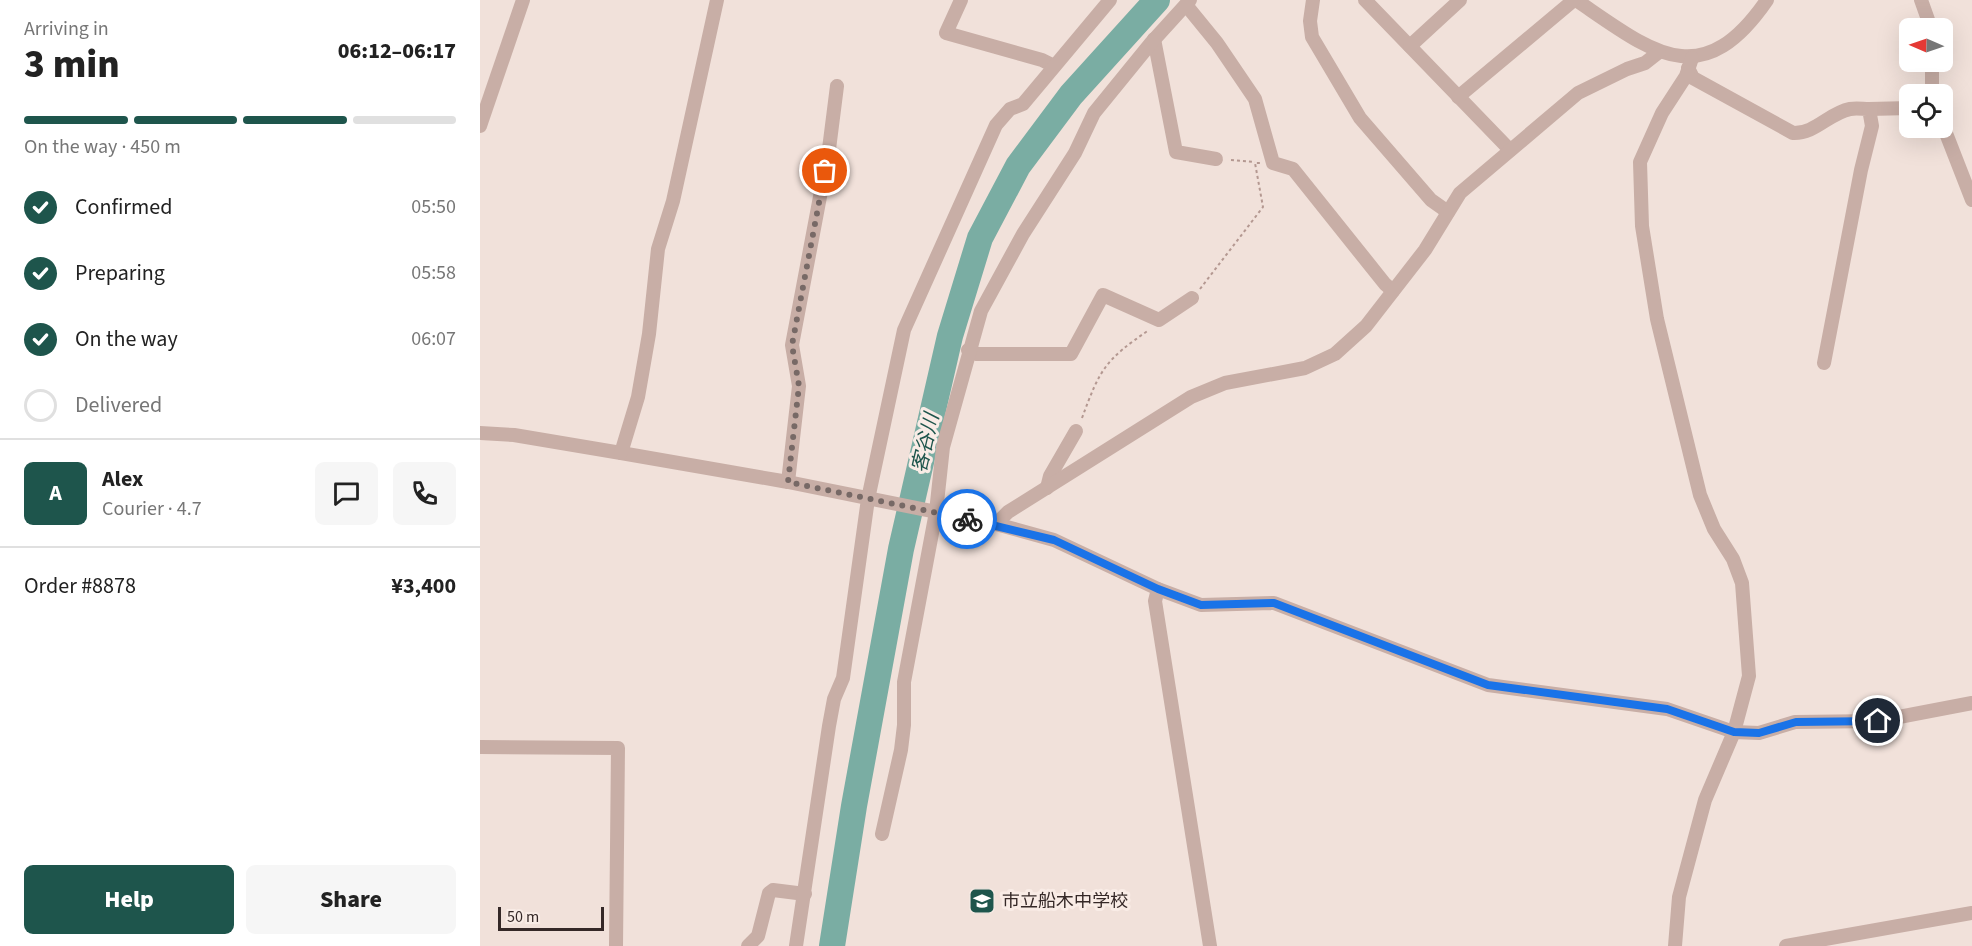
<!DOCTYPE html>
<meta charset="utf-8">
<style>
body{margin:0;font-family:"Source Sans 3","Noto Sans JP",sans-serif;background:#f6f6f6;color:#222;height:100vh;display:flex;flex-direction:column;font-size:22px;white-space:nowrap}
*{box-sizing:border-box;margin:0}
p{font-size:20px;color:#767676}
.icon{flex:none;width:33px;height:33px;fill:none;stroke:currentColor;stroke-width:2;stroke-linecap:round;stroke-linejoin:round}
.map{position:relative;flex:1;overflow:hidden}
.sheet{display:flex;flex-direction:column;background:#fff;width:480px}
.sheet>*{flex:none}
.needle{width:39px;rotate:272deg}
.tools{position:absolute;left:1419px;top:18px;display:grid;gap:12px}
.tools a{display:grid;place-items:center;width:54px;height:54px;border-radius:9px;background:#fff;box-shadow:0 6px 24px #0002;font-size:30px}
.scale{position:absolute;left:18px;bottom:15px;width:106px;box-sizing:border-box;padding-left:6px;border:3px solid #352827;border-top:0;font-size:16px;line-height:21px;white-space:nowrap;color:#352827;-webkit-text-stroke:4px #f9ece6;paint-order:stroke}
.pin{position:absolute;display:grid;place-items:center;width:51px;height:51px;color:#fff;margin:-26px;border:3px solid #fff;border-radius:50%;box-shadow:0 2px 6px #0007}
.courier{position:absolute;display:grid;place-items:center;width:60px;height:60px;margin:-30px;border:4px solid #1a73e8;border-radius:50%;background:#fff;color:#222;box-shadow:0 2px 8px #0007}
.headline em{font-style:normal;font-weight:800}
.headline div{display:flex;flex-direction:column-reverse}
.headline{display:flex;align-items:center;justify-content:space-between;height:102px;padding:0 24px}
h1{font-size:39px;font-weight:800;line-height:45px}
.bar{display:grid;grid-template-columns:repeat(4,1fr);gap:9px 6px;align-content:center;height:72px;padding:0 24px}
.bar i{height:8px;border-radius:4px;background:#e0e0e0}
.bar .on{background:#1e554c}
.bar p{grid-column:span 4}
.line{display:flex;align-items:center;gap:15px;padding:0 24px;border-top:2px solid #e0e0e0}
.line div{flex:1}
.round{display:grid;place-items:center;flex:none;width:63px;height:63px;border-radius:9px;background:#f6f6f6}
ol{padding:0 24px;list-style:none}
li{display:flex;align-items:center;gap:18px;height:66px}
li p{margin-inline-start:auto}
li .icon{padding:6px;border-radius:50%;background:#1e554c;color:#fff;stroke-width:4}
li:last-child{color:#767676}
li i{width:33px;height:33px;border:3px solid #e0e0e0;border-radius:50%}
.button{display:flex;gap:12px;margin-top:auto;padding:12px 24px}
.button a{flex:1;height:69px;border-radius:9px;background:#1e554c;color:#fff;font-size:24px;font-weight:800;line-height:69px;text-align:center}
.button a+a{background:#f6f6f6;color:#222}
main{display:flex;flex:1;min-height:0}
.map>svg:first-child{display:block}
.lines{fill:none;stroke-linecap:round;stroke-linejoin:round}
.river{stroke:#7aada3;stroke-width:26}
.path{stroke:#b49891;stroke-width:2;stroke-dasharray:3 3;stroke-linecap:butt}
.minor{stroke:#c8aea6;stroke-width:14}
.done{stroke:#776966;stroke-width:6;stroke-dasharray:0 10.8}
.route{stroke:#1a73e8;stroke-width:8}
.labels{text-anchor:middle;stroke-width:6;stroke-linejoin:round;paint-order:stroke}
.poi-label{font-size:18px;fill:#352827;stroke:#f9ece6;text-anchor:start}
.water-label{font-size:20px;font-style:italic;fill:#1e554c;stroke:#f9ece6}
</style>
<main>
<section class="sheet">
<div class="headline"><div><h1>3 min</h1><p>Arriving in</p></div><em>06:12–06:17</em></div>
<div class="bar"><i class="on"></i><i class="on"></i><i class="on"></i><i></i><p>On the way · 450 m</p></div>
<ol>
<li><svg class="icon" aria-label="check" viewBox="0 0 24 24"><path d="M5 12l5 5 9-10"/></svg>Confirmed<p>05:50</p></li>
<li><svg class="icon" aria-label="check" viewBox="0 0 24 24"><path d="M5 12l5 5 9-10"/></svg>Preparing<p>05:58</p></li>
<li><svg class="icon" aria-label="check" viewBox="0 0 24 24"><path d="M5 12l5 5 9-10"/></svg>On the way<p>06:07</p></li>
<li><i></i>Delivered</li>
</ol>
<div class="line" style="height:108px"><b class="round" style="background:#1e554c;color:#fff">A</b><div><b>Alex</b><p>Courier · 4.7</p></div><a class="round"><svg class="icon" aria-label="chat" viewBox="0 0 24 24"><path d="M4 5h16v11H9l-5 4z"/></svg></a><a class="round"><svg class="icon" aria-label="phone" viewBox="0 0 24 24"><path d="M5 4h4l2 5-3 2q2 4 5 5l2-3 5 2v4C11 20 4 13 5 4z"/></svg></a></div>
<div class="line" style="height:78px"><div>Order #8878</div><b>¥3,400</b></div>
<div class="button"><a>Help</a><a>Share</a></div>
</section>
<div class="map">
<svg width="1492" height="946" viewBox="0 0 1492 946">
<rect width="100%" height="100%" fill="#f1e1da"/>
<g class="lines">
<path class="river" d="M352,946L374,806L421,549L470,336L500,238L538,166L591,95L677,0"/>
<g class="path">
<path d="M751,160L775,162"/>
<path d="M720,289L783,207L775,163H780"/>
<path d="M602,418C620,369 625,360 669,330"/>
</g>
<g class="minor">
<path d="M481,0L466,33L562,60L574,66"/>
<path d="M833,0L830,21L832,37L880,118L951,200L968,212"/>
<path d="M885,0L1030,150"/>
<path d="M1096,0C1171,51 1221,96 1287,0"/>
<path d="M1441,0L1451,28"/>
<path d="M706,5L737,43L775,99L793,163L813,169L905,284L913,291"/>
<path d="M674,39L696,152L736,159"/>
<path d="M930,46L980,0"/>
<path d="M1208,68L1213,78L1313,133C1335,134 1349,113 1370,109C1376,108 1383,109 1389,109L1392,126L1381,170L1344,363"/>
<path d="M1452,94V62"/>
<path d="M978,97L1094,0"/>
<path d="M1389,109L1430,108"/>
<path d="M1462,123L1492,200"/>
<path d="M0,126L43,0"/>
<path d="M488,350L497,354H591L623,295L679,320L712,298"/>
<path d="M0,433L34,435L141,453L308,482L516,524L574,540L678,589L721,605L794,603L1008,685L1187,709L1254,732L1279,733L1315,722L1398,721L1492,703"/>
<path d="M141,453L158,397L169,334L178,249L193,201L237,0"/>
<path d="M308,482L319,386L312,345L349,149L357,86"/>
<path d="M567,488L570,476L596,431"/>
<path d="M516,524L528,512L711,397L745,383L825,368L855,354L886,326L945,250L980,193L1098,93L1147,69L1165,63L1179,52"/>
<path d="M678,589L675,601L730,946"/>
<path d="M0,747L138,748L136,946"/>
<path d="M402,834L421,750L424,725V682L456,512L463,447L501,311L543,234L595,153L614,113L671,43L710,0"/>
<path d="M268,946L278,936L289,893L293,890L325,894"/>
<path d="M316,946L349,726L354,699L363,678L388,499L424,330L516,125L530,109L543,104L630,0"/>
<path d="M1195,946L1199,897L1225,800L1254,732L1269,676L1262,583L1253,559L1234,529L1220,495L1177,319L1162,226L1160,162L1182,113L1206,76L1212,58"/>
<path d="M1306,946L1492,913"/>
</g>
</g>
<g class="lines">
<path class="done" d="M345,171L312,345L319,386L308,482L487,519"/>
<path class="route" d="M487,519L574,540L678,589L721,605L794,603L1008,685L1187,709L1254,732L1279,733L1316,722L1398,721"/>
</g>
<defs>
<g id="school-square" transform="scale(1.35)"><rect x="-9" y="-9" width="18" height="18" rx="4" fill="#1e554c" stroke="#f9ece6"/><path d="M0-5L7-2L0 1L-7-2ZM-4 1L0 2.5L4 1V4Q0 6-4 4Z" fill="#fff"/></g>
</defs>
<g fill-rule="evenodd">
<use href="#school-square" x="502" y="901"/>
</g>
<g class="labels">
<g class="poi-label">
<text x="522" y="907">市立船木中学校</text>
</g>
<g class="water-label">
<text transform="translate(445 443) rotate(-77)" y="7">客谷川</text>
</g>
</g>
</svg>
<div class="tools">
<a><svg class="needle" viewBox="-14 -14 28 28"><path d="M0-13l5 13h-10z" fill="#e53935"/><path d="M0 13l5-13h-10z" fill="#767676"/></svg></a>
<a><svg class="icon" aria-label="locate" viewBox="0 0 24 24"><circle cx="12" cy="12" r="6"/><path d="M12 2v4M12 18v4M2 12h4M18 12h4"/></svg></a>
</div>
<div class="scale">50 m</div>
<div class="pin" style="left:345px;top:171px;background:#ea580c"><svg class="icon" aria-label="bag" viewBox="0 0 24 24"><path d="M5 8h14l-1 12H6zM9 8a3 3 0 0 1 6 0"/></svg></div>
<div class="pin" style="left:1398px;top:721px;background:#1f2937"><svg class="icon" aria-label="home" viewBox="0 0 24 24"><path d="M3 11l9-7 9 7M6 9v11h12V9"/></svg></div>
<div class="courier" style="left:487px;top:519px"><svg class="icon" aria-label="bike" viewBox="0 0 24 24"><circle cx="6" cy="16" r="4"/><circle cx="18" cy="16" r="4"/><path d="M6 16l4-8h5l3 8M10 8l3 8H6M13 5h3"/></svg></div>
</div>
</main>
